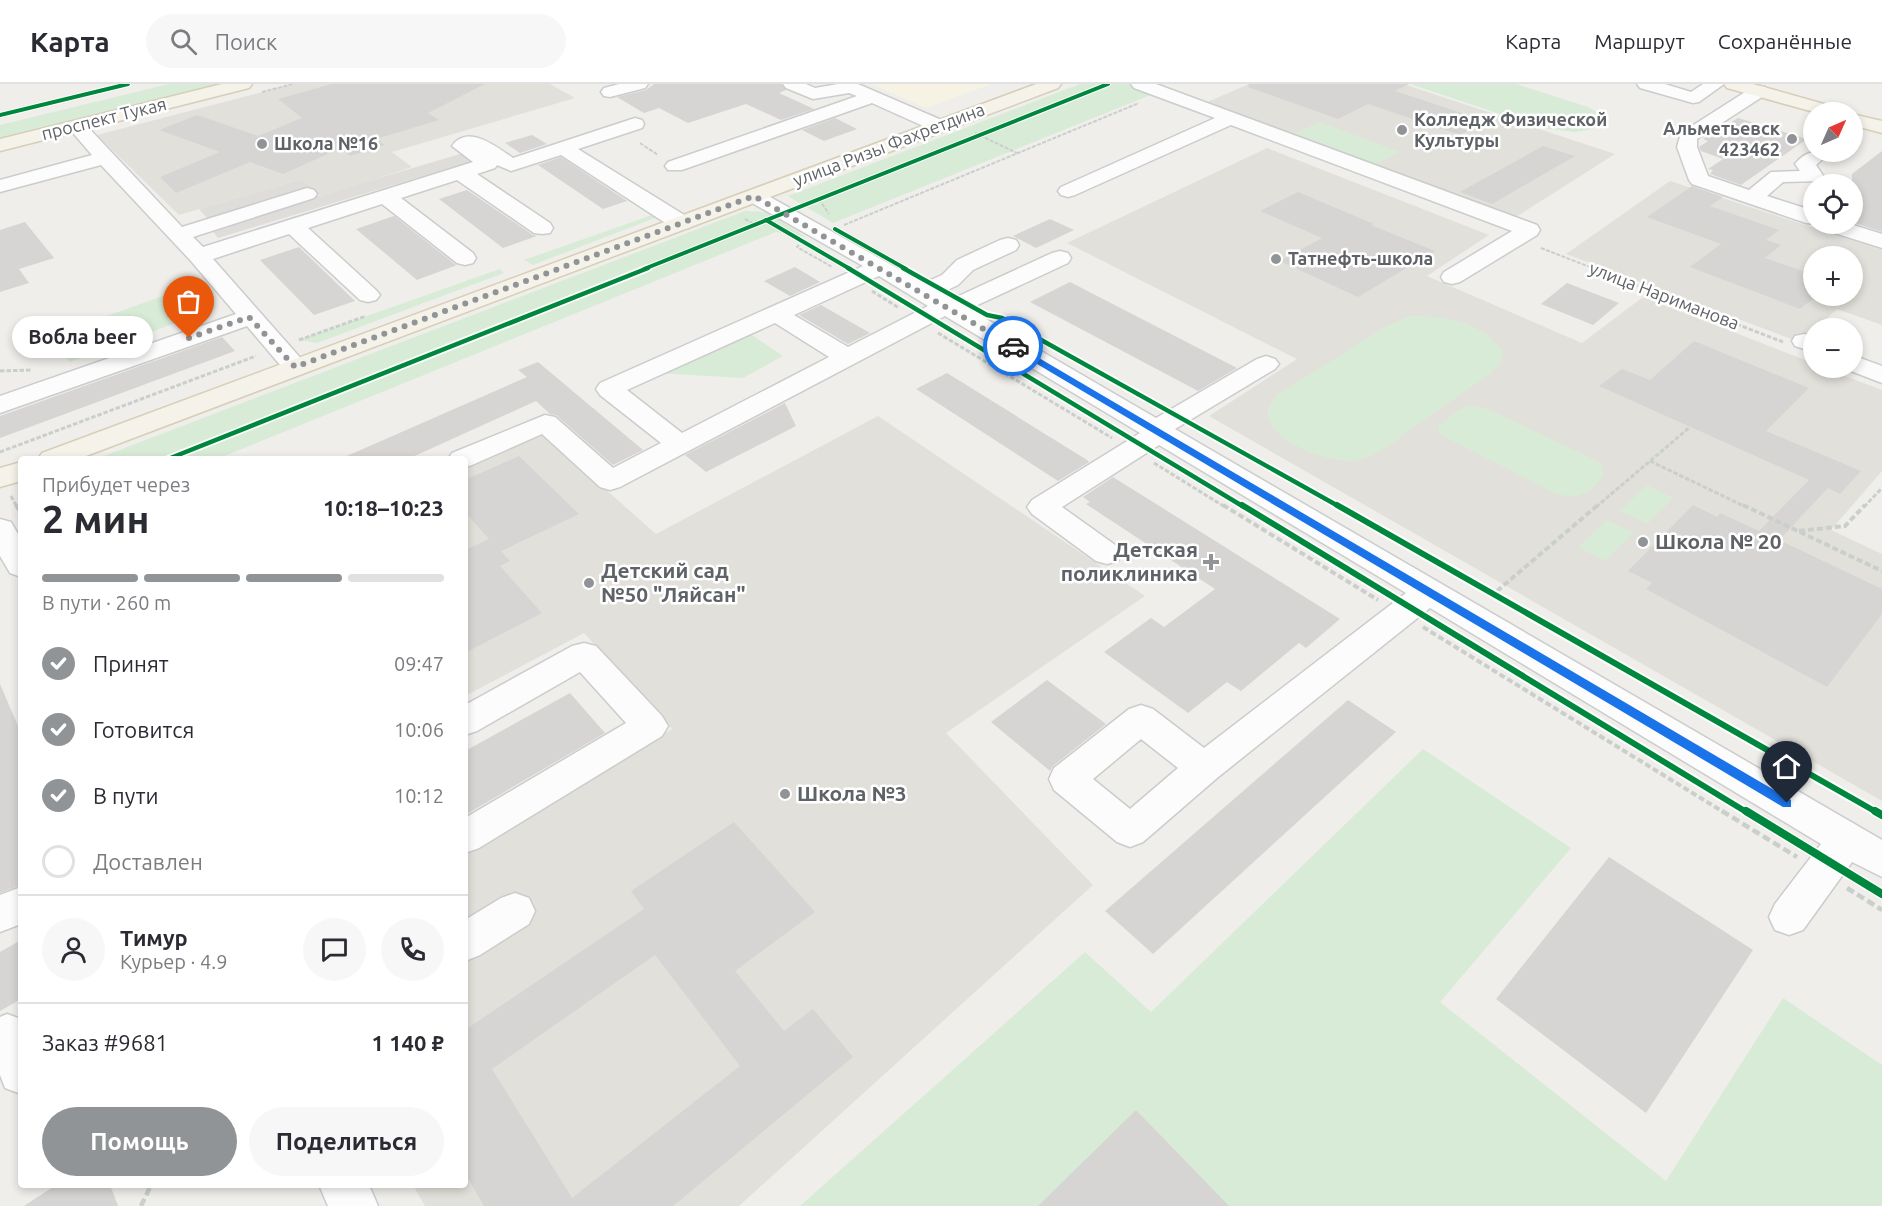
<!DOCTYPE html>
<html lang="ru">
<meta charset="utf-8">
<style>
body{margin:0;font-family:Ubuntu,sans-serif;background:#f7f7f7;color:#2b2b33;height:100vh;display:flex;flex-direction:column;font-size:22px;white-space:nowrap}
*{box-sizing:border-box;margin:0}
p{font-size:20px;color:#7c7c81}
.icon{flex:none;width:33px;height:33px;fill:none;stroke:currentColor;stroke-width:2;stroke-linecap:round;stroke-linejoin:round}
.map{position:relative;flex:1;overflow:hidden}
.panel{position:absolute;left:18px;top:372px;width:450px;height:732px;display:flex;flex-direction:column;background:#fff;border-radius:6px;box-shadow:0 3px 9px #0003}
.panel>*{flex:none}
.needle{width:39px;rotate:45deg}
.fabs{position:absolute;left:1803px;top:18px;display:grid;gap:12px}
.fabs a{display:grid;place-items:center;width:60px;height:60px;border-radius:50%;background:#fff;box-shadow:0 3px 9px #0003;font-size:30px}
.pin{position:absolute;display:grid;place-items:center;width:51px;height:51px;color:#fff;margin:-62px -26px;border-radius:50% 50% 50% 0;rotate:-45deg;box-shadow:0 0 6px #0007}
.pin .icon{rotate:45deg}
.courier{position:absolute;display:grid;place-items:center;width:60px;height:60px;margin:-30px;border:4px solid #1a73e8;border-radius:50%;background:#fff;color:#222;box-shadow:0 2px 8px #0007}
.bubble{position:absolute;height:42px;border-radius:21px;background:#fff;box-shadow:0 3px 9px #0003;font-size:20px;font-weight:600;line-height:42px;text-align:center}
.summary em{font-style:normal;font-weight:600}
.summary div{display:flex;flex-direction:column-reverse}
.summary{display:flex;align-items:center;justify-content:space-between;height:102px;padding:0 24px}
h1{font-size:39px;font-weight:600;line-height:45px}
.bar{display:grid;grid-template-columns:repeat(4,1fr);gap:9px 6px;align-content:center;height:72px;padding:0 24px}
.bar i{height:8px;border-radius:4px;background:#e1e1e2}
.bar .selected{background:#919496}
.bar p{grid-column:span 4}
.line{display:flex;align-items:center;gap:15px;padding:0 24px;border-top:2px solid #e1e1e2}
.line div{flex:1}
.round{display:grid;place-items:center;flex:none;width:63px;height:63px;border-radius:32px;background:#f7f7f7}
ol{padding:0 24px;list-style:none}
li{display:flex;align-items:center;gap:18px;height:66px}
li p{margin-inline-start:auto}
li .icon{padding:6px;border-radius:50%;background:#919496;color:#fff;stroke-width:4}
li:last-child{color:#7c7c81}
li i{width:33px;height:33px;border:3px solid #e1e1e2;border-radius:50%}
.action{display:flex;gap:12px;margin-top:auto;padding:12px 24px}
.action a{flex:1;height:69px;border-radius:36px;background:#919496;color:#fff;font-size:24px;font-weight:600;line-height:69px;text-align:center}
.action a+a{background:#f7f7f7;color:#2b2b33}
header{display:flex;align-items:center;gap:36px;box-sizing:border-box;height:84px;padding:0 30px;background:#fff;border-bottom:2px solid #e1e1e2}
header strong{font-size:28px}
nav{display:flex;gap:33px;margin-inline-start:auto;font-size:21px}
.search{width:420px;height:54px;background:#f7f7f7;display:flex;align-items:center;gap:15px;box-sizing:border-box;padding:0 21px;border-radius:33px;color:#7c7c81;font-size:22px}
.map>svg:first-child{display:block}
.commercial{fill:#f7f3e4}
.industrial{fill:#dfddda}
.education{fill:#e2e0da;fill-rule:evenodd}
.green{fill:#d8ebd6}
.building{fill:#d6d5d3;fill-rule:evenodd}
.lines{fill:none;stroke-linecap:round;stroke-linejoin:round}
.minor-casing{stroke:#cbcccc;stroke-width:3}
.major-casing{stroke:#d7ceb8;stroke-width:3}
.path-far3{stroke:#cacfcc;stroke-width:2;stroke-dasharray:4 1.5;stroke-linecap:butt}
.path-far2{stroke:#cacfcc;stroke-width:3;stroke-dasharray:4.5 2;stroke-linecap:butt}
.path-far1{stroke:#cacfcc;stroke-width:4;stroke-dasharray:6 3;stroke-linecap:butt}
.path{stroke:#cacfcc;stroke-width:4.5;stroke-dasharray:8 4;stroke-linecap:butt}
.minor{fill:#fdfcfc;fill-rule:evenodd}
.major{fill:#f4f2e9;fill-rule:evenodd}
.cycleway-far3-casing{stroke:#fff;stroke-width:6}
.cycleway-far2-casing{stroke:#fff;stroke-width:8}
.cycleway-far1-casing{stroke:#fff;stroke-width:10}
.cycleway-casing{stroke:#fff;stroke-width:11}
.cycleway-far3{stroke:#00873e;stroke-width:4}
.cycleway-far2{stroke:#00873e;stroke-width:4.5}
.cycleway-far1{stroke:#00873e;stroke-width:6}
.cycleway{stroke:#00873e;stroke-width:8}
.route{fill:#1a73e8}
.done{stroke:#919496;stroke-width:6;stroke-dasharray:0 10.8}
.poi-dot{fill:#919496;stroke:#fff;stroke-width:2}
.labels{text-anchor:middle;stroke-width:5;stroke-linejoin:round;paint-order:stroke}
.far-street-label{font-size:18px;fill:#5f6368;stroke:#fff}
.far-poi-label{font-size:18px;font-weight:bold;fill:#5f6368;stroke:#fff;text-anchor:start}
.poi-label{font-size:21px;font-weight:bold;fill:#5f6368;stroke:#fff;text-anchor:start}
</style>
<header>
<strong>Карта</strong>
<div class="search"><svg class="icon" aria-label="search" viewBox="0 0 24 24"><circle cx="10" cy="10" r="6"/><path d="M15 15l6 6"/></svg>Поиск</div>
<nav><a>Карта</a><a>Маршрут</a><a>Сохранённые</a></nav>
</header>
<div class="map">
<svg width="1882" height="1122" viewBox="0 0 1882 1122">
<rect width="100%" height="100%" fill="#efeeea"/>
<path class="commercial" d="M872,0H991L926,24Z"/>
<g class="industrial">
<path d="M467,68L476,76L218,154L210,144Z"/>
<path d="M302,95L311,103L207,134L199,125Z"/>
</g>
<g class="education">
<path d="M293,0H550L575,14L392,68L412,83L321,113L302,95L179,131L97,51Z"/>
<path d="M1249,0H1403L1615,70L1508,138L1198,22Z"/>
<path d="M1267,64L1489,151L1427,192L1582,259L1643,213L1813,279L1814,284H1824L1882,306V387L1831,446L1882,470V717L1209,332L1297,275L1067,159Z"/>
<path d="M1670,97L1882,166V241L1837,225L1817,244H1814L1813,248L1802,259L1566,170ZM1814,172H1852V212H1814Z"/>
<path d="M878,332L1145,512L946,649L1093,801L739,1122H425L413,1101H465V770L672,645L584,549L465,612V382L541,348L656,450Z"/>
</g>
<g class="green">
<path d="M169,0H228L0,57V41Z"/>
<path d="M1080,0H1128L1153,10L833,139L788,112Z"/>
<path d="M1410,0H1516L1588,23L1597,28L1601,39L1592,45L1575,48L1542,44Z"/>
<path d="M1320,38L1400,68L1366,85L1284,54Z"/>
<path d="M745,127L767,128L806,153L776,148L217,375H96Z"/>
<path d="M655,130V134L533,181L524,176Z"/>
<path d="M500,185L504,189L317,259L299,256Z"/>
<path d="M191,202L216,224L70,278L48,253Z"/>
<path d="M1410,232C1444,231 1484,238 1503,268L1500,280L1489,291C1466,306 1444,322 1421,338C1402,351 1382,370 1359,376C1338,381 1294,365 1279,350C1264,334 1265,327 1277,311L1385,243Z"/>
<path d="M749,249L783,272L743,294L656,289Z"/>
<path d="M1470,322L1488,325L1593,375L1601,380L1604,391C1592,409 1578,416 1557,410L1445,353L1438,347L1439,341L1459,326Z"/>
<path d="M1647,401L1673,414L1647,440L1620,427Z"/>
<path d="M1607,436L1634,449L1605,477L1578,463Z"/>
<path d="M1423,665L1571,764L1440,918L1666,1097L1783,914L1882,981V1122H800L1085,868L1151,928Z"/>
</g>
<g class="building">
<path d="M332,0H485L428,29L439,36L376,55L385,61L350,72L341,64L283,90L250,78L176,109L160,93L220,68L159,46L197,31L258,52L302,34L278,15Z"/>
<path d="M654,0H781L786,6L779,9L814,25L781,36L746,20L688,39L659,24L644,29L617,13L646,6Z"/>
<path d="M1249,0H1409L1395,7L1486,37L1460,51L1368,20L1338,35L1248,3Z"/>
<path d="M835,34L857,45L824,57L802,46Z"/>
<path d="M1738,34L1807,55L1741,101L1710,90L1713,86L1708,85L1723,75L1701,67L1699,63L1708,57L1703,55Z"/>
<path d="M532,51L547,60L520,69L505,59Z"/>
<path d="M1543,62L1575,72L1492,120L1460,108Z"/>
<path d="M1882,67V148L1852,138V90Z"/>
<path d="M561,73L627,117L603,125L538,81Z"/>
<path d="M1692,102L1723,113L1710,122L1779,146L1766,156L1781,161L1765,174L1814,191V214L1800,225L1690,183L1721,160L1647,133Z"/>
<path d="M467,106L533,151L537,152L503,164L439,115Z"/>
<path d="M1298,108L1374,140L1371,141L1435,167L1358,213L1280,177L1322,154L1260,127Z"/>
<path d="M394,132L456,181H457L417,196L356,145Z"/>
<path d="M1050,135L1074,146L1036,164L1013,152Z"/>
<path d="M25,138L54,174L19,185L29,199L0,208V146Z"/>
<path d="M299,163L355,217L314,231L260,176Z"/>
<path d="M795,183L820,198L790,212L764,197Z"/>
<path d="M1070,198L1237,284L1198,307L1030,218Z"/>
<path d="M1567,199L1619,219L1593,241L1541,220Z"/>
<path d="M821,221L870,249L848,260L799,231Z"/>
<path d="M222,253L235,267L0,354V332Z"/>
<path d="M1694,257L1809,304L1766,347L1861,387L1840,410L1828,404L1779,456L1882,505V530L1827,603L1646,505L1652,499L1628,487L1693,421L1717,433L1720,429L1759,447L1809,396L1599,302L1622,285L1650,296Z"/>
<path d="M538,278L643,366L613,381L556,331L550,330L536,317L408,375H340L527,293L518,286Z"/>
<path d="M947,289L1087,376L1089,378L1058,397L916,305Z"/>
<path d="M785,319L796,342L706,388L685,371Z"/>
<path d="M519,372L579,430L501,467L510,477L500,482L542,529L465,569V466L489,455L465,428V396Z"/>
<path d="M1113,393L1340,535L1306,564L1299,559L1241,607L1227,598L1188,629L1104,568L1151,534L1164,543L1215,505L1086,420L1090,418L1083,413Z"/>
<path d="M1047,596L1106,640L1053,682L1050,687L991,638Z"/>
<path d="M0,600L21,649V801L0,809Z"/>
<path d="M570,609L605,649L465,731V667Z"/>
<path d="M1348,616L1396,648L1153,870L1105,827Z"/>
<path d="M734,738L815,828L735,887L784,947L813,925L853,973L673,1122H484L465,1089V946L644,825L631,807ZM655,871L740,982L572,1114L492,985Z"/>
<path d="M1609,773L1753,866L1646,1029L1496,915Z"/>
<path d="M21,856V915L0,927V868Z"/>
<path d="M1136,1026L1229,1122H1038Z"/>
<path d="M56,1101H110L118,1122H24Z"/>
</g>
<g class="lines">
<g class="minor-casing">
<g id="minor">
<path d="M619,0H648L645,4L610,13L604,12L601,8L604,4Z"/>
<path d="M783,0H806L815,4L838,0H858L946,38L948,42L946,46H932L872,19L682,86H668L665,82L668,78L857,12L849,9L813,15L786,4Z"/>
<path d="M1131,0H1156L1537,141L1540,146L1537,151L1460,198L1452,200L1444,198L1441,193L1444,188L1512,147L1231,41L1075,111L1068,113L1061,111L1058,107L1061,103L1215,34L1134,4Z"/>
<path d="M1637,0H1665L1691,8L1703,0H1724L1699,18L1693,19L1640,4Z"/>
<path d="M1759,2L1765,3L1768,7L1765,11L1697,55V63L1708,92L1749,106L1771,88L1800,87L1795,80C1802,71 1811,66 1822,69L1825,73L1816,81L1824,93L1821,97L1783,98L1767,112L1814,127V140H1818L1806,139L1692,100L1689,96L1677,63L1681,49L1753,3Z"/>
<path d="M635,34L642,36L644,40L642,44L578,65L689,134L692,139L689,144L681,145L673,144L561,71L511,87L497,81L495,84L477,90L550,139L553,144L550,149L542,150L534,149L457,96L401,114L473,169L476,174L473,179L465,181L457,179L382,120L308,144L376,206L380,211L376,216L368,218L360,216L289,150L213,175L304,278L308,283L304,288L295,291L286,288L247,242L0,329V312L236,230L191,177L101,81L0,108V96L92,71L67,42L69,38H83L182,143L307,104L314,106L317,110L314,114L193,153L203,163L473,78L452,62C468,39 498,64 513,74Z"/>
<path d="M754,106L761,108L924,199L942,191L957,176L1000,156L1008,154L1016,156L1019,161L1016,166L973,186L958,201L941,209L952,215L1052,169L1060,167L1068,169L1071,174L1068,179L969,225L1156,334L1257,275L1266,272L1275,275L1279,280L1275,285L1175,345L1882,756V793L1852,778L1803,846L1789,851L1775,846L1769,833L1775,820L1821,760L1430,524L1217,694L1143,758L1130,763L1117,758L1054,706L1049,695L1054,684L1129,625L1141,621L1153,625L1204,664L1406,509L1159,361L1062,423L1118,463L1122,470L1118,477L1107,480L1096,477L1032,430L1027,423L1032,416L1140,349L945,232L620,403L610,406L600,403L542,350L472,381L465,383V375H448L452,369L545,331L555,333L613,384L661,359L600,311L596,305L600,299L863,182L747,116L744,112L747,108ZM879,192L928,222L848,263L794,231ZM775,239L829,273L682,349L627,306ZM1141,655L1178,684L1130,725L1093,695Z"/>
<path d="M1819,140H1850L1882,150V164L1822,145Z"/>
<path d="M1804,250L1814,252V268L1795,262L1792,257L1795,252Z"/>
<path d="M1852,271L1882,282V299L1843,284H1852Z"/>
<path d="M0,435L11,438L21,455V493L10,489L0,472Z"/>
<path d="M584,559L596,562L662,632L668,642L662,652L479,764L465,769V734L626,639L580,588L477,647L465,651V621L572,562Z"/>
<path d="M21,803V840L0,848V811Z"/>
<path d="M515,809L529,814L535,827L529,840L480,871L465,877V836L501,814Z"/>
<path d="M7,930L21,935V1010L5,1004L0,991V933Z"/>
<path d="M319,1101H369L378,1122H328Z"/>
</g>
</g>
<g class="major-casing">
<g id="major">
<path d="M222,0H252L249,4L0,67V55Z"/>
<path d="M1036,0H1061L1058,4L78,375H38L42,369Z"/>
<path d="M1724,0H1753L1838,24L1841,28H1814L1727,4Z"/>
<path d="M1852,30L1882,37V49L1852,41Z"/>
<path d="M21,378V397L0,403V384Z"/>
</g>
</g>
<g class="path-far3">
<path d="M262,8L293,0"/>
<path d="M975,49L1017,69"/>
<path d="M640,59L658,71"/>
<path d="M819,115L829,130"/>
<path d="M745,135L756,141"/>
<path d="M844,141L1139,19"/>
<path d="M799,161L797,163L832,183"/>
<path d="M1541,164L1595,185"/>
</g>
<g class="path-far2">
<path d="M1591,184L1783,258"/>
<path d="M872,207L899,224"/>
<path d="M938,249L1112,354"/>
<path d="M299,256L366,232"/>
<path d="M0,287L32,286"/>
<path d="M0,368L256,272"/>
<path d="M1650,377L1746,423"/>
<path d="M1154,379L1225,423"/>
<path d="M11,412L17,423"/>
<path d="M1596,423L1690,343"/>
<path d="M1864,423L1882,404"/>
</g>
<g class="path-far1">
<path d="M16,421L21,429"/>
<path d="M1223,421L1378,516"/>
<path d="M1743,421L1882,487"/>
<path d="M1799,447L1845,442L1865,421"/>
<path d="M1490,513L1598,421"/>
<path d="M1423,543L1725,729"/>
</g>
<g class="path">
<path d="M1722,727L1797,773"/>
<path d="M1847,804L1882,826"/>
<path d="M141,1122L151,1101"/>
</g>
<use href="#minor" class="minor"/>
<use href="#major" class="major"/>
<g class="cycleway-far3-casing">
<g id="cycleway-far3">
<path d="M0,31L128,0"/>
<path d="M766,136L850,185"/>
<path d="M835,145L906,185"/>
<path d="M644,185L1108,0"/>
</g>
</g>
<g class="cycleway-far2-casing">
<g id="cycleway-far2">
<path d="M848,184L1244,423"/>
<path d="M903,184L987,231L1002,234L1340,423"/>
<path d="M168,375L648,184"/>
</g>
</g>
<g class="cycleway-far1-casing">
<g id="cycleway-far1">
<path d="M1242,421L1748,729"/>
<path d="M1337,421L1878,729"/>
</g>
</g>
<g class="cycleway-casing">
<g id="cycleway">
<path d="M1746,727L1882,810"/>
<path d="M1875,727L1882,731"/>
</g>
</g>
<use href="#cycleway-far3" class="cycleway-far3"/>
<use href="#cycleway-far2" class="cycleway-far2"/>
<use href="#cycleway-far1" class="cycleway-far1"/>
<use href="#cycleway" class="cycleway"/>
</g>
<path class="route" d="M1010,260H1015L1791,716V723H1783L1010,264Z"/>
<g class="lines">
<path class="done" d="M189,254L249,233L295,283L754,112L1013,262"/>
</g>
<g class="poi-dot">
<circle cx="1402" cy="46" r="6"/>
<circle cx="1792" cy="55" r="6"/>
<circle cx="262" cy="60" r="6"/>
<circle cx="1276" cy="175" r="6"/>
<circle cx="1643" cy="458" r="6"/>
<path d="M1208 469h6v6h6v6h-6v6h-6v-6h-6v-6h6z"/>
<circle cx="589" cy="499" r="6"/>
<circle cx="785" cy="710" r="6"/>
</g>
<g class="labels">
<g class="far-street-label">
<text transform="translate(104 35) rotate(-14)" y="6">проспект Тукая</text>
<text transform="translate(889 61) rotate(-21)" y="6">улица Ризы Фахретдина</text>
<text transform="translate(1664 212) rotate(21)" y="6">улица Нариманова</text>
</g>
<g class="far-poi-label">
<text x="1414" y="42">Колледж Физической<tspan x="1414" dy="21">Культуры</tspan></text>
<text x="1780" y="51" text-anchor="end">Альметьевск<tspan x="1780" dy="21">423462</tspan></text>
<text x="274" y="66">Школа №16</text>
<text x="1288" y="181">Татнефть-школа</text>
</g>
<g class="poi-label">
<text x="1655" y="465">Школа № 20</text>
<text x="1198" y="473" text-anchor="end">Детская<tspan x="1198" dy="24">поликлиника</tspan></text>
<text x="601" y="494">Детский сад<tspan x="601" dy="24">№50 "Ляйсан"</tspan></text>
<text x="797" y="717">Школа №3</text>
</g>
</g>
</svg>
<div class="fabs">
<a><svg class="needle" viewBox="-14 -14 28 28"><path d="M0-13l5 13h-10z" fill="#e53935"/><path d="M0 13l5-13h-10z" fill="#7c7c81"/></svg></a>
<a><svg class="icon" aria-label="locate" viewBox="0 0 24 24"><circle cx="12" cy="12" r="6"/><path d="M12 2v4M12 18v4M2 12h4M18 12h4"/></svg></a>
<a>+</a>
<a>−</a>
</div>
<div class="pin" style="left:189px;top:254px;background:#ea580c"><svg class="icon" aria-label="bag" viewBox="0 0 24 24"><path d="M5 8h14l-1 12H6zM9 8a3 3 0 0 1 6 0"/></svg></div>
<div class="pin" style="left:1787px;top:719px;background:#1f2937"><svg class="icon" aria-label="home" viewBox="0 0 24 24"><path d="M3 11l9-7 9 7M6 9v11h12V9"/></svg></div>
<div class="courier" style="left:1013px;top:262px"><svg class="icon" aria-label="car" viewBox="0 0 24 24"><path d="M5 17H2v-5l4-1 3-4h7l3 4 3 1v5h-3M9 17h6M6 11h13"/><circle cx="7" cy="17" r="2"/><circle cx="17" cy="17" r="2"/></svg></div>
<div class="bubble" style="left:12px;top:232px;width:141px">Вобла beer</div>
<section class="panel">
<div class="summary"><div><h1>2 мин</h1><p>Прибудет через</p></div><em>10:18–10:23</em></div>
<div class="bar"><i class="selected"></i><i class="selected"></i><i class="selected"></i><i></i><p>В пути · 260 m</p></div>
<ol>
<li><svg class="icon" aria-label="check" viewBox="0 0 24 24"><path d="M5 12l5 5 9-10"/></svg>Принят<p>09:47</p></li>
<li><svg class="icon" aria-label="check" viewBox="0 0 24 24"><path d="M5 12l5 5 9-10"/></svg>Готовится<p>10:06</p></li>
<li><svg class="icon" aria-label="check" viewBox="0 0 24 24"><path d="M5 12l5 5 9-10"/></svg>В пути<p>10:12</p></li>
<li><i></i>Доставлен</li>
</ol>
<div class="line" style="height:108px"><a class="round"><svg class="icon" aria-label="person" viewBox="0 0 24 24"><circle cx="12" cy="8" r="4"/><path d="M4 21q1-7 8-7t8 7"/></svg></a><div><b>Тимур</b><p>Курьер · 4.9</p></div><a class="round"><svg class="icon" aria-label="chat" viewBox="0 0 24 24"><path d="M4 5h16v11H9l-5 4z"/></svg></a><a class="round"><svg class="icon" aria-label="phone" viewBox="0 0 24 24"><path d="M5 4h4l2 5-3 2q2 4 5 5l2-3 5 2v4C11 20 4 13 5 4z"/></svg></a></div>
<div class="line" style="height:78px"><div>Заказ #9681</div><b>1 140 ₽</b></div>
<div class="action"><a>Помощь</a><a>Поделиться</a></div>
</section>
</div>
